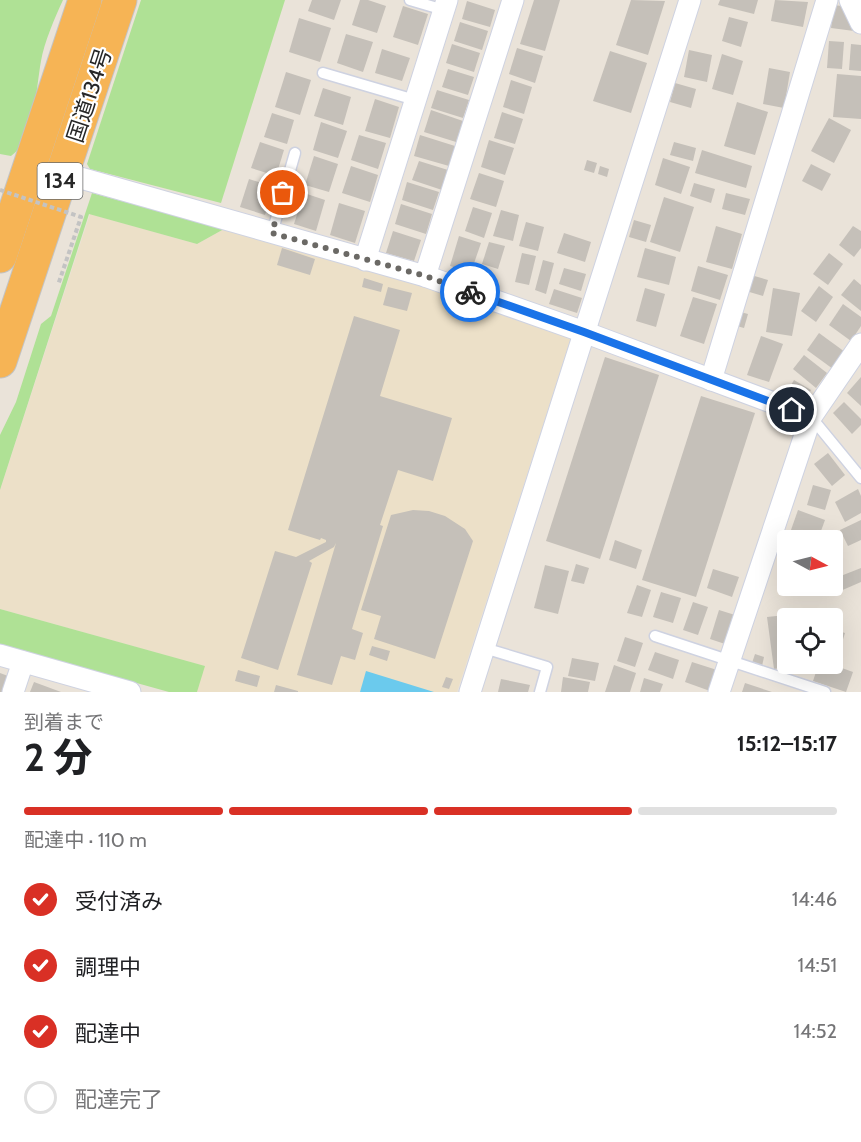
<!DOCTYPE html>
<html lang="ja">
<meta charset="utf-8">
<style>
body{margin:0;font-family:Cabin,"Noto Sans JP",sans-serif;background:#f2f2f2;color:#202124;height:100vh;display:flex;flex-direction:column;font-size:22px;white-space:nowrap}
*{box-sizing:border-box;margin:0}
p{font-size:20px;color:#757577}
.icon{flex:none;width:33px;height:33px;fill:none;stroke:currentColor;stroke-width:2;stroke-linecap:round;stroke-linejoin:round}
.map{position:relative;height:692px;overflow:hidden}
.panel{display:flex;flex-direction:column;background:#fff;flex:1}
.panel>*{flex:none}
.needle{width:39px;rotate:97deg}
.buttons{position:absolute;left:777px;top:530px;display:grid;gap:12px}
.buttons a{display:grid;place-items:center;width:66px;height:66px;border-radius:6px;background:#fff;box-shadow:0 6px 24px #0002;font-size:30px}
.pin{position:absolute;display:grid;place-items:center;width:51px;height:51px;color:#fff;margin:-26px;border:3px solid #fff;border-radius:50%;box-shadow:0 2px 6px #0007}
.courier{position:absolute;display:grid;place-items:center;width:60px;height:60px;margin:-30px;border:4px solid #1a73e8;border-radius:50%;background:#fff;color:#222;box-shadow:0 2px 8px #0007}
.overview em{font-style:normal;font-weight:800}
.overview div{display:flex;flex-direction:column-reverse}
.overview{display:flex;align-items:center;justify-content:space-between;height:102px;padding:0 24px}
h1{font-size:39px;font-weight:800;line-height:45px}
.bar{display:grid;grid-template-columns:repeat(4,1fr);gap:9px 6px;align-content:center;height:72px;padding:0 24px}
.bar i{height:8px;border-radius:4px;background:#e0e0e0}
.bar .current{background:#d93025}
.bar p{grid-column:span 4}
ol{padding:0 24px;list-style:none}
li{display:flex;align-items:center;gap:18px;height:66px}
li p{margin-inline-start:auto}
li .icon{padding:6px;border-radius:50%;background:#d93025;color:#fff;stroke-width:4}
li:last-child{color:#757577}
li i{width:33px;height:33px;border:3px solid #e0e0e0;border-radius:50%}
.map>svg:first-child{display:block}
.education{fill:#ece0c8}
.green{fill:#afe195}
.water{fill:#6bcaed}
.building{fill:#c5c0b9}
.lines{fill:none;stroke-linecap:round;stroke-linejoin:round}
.service-casing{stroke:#ced2e1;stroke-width:13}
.minor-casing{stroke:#ced2e1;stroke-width:23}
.trunk-casing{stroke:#c3c3c3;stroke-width:35}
.service{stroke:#fff;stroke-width:10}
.minor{stroke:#fff;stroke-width:21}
.trunk{stroke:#f6b455;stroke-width:33}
.path-bridge{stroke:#c3c3c3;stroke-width:4;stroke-dasharray:4.5 3;stroke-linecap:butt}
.done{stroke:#6b6965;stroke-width:6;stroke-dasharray:0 10.8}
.route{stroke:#1a73e8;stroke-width:8}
.labels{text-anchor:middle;stroke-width:4.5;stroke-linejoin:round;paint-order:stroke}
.shield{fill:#fff;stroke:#686868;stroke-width:1.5}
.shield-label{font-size:21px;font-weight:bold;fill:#272727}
.street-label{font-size:22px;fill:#272727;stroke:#fff}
</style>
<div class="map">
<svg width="861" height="692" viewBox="0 0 861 692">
<rect width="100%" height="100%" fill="#eae3d9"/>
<path class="education" d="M90,214L197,244L224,229L431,285L571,338L457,692H197L204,666L0,609V490Z"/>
<g class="green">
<path d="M0,0H63C55,17 44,43 41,61C36,88 35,139 11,156L0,154Z"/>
<path d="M141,0H285L221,203L90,169L87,164Z"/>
<path d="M92,193L224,229L197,244L89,214L0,490V435L16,402L41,324L51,316Z"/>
<path d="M0,609L205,666L197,692H169L0,645Z"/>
</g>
<path class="water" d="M366,671L434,692H360Z"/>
<g class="building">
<path d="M312,0H341L334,20L308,11Z"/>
<path d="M360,0H368L386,6L377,33L352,25Z"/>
<path d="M534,0H560L545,51L520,44Z"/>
<path d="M631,0L665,1L648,55L616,45Z"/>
<path d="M720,0H758L754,14L718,5Z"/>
<path d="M775,0L808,2L803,27L771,21Z"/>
<path d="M467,1L495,10L490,27L462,19Z"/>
<path d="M834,5L849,7L847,19L855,20L854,31L831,28Z"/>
<path d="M403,6L428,14L418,45L393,37Z"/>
<path d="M729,17L748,22L741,47L722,41Z"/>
<path d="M299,18L331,28L320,62L289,52Z"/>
<path d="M460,22L488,31L482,50L454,41Z"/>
<path d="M346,34L373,42L363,72L337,63Z"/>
<path d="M829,41L844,42L842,69L827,68Z"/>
<path d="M452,44L480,53L474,72L446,63Z"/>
<path d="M851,44L861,45V71L849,70Z"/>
<path d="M517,48L543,56L535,83L509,74Z"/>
<path d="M382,49L410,58L402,81L375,73Z"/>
<path d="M689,50L712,55L707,82L684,77Z"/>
<path d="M610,51L647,63L631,113L593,101Z"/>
<path d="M722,54L743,61L733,95L712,89Z"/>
<path d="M769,68L790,72L784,108L763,104Z"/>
<path d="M448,69L474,77L468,95L442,87Z"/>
<path d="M286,72L311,80L300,115L275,107Z"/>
<path d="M837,74L861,76V119L833,117Z"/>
<path d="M511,80L532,87L524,114L503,107Z"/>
<path d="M675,83L696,89L691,108L670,102Z"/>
<path d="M323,88L351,97L343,125L314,116Z"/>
<path d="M437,90L469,100L463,118L431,108Z"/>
<path d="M375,99L399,107L390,138L365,131Z"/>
<path d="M737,102L768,112L755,155L724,146Z"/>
<path d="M431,110L463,121L456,142L424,132Z"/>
<path d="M502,112L523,119L515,144L494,138Z"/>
<path d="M272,113L294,120L287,144L264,137Z"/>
<path d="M829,118L851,130L834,163L811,151Z"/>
<path d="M321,122L347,131L338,158L313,150Z"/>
<path d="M359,135L386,143L378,169L351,160Z"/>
<path d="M420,135L455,146L449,166L414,156Z"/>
<path d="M489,140L514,148L505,175L481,167Z"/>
<path d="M260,142L284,150L276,176L251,168Z"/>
<path d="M674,142L696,148L693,161L670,155Z"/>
<path d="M702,150L752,166L746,188L695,173Z"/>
<path d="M314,156L338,164L329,192L305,185Z"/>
<path d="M663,158L690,167L681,194L655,185Z"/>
<path d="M587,160L597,163L594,173L584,170Z"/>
<path d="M419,161L448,170L442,190L412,180Z"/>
<path d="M811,164L831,174L822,191L802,181Z"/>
<path d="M351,166L378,175L370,202L342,193Z"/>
<path d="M600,166L609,169L607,177L598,174Z"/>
<path d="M479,173L504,181L496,207L470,199Z"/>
<path d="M249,179L274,187L265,215L240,207Z"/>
<path d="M407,182L439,192L433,210L402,200Z"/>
<path d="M694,183L715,189L711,203L690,196Z"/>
<path d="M304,193L325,200L316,231L294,224Z"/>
<path d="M726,193L750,199L745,215L722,209Z"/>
<path d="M664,197L694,207L680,252L650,242Z"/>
<path d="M339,203L365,211L355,243L330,235Z"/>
<path d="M401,204L432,214L426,234L395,224Z"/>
<path d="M473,207L492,213L484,238L465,231Z"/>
<path d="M501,210L519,215L513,241L493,236Z"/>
<path d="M634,220L651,225L646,242L629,237Z"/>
<path d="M526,222L544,227L538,251L519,246Z"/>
<path d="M716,226L742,234L732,269L706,262Z"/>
<path d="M853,226L861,231V248L854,257L839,245Z"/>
<path d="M393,231L421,240L414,261L386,253Z"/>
<path d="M564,233L591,242L585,262L557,253Z"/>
<path d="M459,236L481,243L471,272L450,266Z"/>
<path d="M489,242L505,246L498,269L482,264Z"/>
<path d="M282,248L315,259L310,275L277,265Z"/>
<path d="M645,248L676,257L669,285L637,277Z"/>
<path d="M522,253L536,256L529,285L515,282Z"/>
<path d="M829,253L843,264L828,285L813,274Z"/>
<path d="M543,260L554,263L546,294L535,290Z"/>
<path d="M698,266L728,275L720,300L691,291Z"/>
<path d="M564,268L586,274L581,291L559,284Z"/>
<path d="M751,275L768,280L763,296L746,291Z"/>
<path d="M364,278L383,284L381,292L362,287Z"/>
<path d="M854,279L861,285V311L841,295Z"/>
<path d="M819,286L833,297L816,322L801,311Z"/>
<path d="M388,287L412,293L407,311L383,305Z"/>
<path d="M645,288L665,294L656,327L636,321Z"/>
<path d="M773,288L800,293L792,336L766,332Z"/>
<path d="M554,289L582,298L577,313L549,304Z"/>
<path d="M693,297L717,304L704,344L680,336Z"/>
<path d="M843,304L861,317V326L851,341L829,325Z"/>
<path d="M737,311L748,314L744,328L733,325Z"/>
<path d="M354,316L400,330L380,396L452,418L433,481L398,470L380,525L383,526L352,629L363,633L355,660L341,656L332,685L297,675L336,543L334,547L309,561L312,563L278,670L241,658L275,551L296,557L326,542V540L321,538L320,540L288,530Z"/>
<path d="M819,333L845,352L833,369L807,350Z"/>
<path d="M761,336L783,344L769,382L747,375Z"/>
<path d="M804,355L827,373L816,388L793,369Z"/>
<path d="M605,357L659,375L600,559L546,541Z"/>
<path d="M861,377V406L847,393Z"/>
<path d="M794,380L811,390L800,407L784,397Z"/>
<path d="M701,396L755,413L696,597L642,580Z"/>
<path d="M844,402L861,419V425L852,434L833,413Z"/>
<path d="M828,453L845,475L832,486L814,464Z"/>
<path d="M813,485L831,490L825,510L807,505Z"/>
<path d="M858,489L861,496V513L845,522L835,502Z"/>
<path d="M413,510L429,511L445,516L465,529L473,541L435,659L374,639L381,616L361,610L391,515Z"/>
<path d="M798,510L825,520L818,539L791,530Z"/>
<path d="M861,520V540L848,546L840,530Z"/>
<path d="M834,536L843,560L832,564V540H824Z"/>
<path d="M615,540L642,550L636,569L609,560Z"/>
<path d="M576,564L589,568L584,584L571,581Z"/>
<path d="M545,565L569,571L558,614L534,608Z"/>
<path d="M861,568V582L838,592L833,579Z"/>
<path d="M713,569L739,577L732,597L707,588Z"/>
<path d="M637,585L651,590L642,617L627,613Z"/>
<path d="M797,585H827V588L799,595Z"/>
<path d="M661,592L681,598L673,623L653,617Z"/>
<path d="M693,602L708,607L698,635L683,630Z"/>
<path d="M719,610L735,615L725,644L710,639Z"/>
<path d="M786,615L788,663H792V666L774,669L767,617Z"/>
<path d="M832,629L845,633L837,659L832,657Z"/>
<path d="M625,637L643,643L635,667L617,661Z"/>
<path d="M372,646L390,651L387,661L369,655Z"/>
<path d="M655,652L679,660L673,679L648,670Z"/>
<path d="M755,654L764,657L762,666L752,663Z"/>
<path d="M572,658L599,663L595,681L568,676Z"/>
<path d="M692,662L717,670L710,691L685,682Z"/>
<path d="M819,663H828L853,672L846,692L813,681Z"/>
<path d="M614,665L636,673L630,692H605Z"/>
<path d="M238,670L260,676L257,687L235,681Z"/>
<path d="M0,673L8,676L3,692H0Z"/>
<path d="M446,677L453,679L449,689L442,687Z"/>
<path d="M563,677L590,682L588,692H561Z"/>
<path d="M644,678L663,684L660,692H640Z"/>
<path d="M501,679L530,685L528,692H498Z"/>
<path d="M34,682L61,692H30Z"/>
<path d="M745,683L772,692H742Z"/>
<path d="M276,685L298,691V692H274Z"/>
</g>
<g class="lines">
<g class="service-casing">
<g id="service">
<path d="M410,0L444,10"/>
<path d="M323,73L415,100"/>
<path d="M272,233L295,153"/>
<path d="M811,417L861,478"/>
<path d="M655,636L825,692"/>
<path d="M484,648L547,667L540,692"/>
</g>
</g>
<g class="minor-casing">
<g id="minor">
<path d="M850,0L861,23"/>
<path d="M63,173L425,276L584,332L811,417"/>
<path d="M365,260L447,0"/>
<path d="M425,276L513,0"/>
<path d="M711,380L827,0"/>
<path d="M0,655L130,692"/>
<path d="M13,692L23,662"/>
<path d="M470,692L690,0"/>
<path d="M719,692L811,417L861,344"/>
</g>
</g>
<g class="trunk-casing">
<g id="trunk">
<path d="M0,256L85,0"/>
<path d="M0,361L120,0"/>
</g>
</g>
<use href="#service" class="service"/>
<use href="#minor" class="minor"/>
<use href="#trunk" class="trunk"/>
<path class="path-bridge" d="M0,190L81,217L58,285"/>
</g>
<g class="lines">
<path class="done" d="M283,193L272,233L425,276L470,292"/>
<path class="route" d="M470,292L584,332L792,410"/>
</g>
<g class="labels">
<rect class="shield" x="37.5" y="163" width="45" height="36" rx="4.5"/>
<g class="shield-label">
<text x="60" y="188">134</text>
</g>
<g class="street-label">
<text transform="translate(89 95) rotate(-72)" y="8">国道134号</text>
</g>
</g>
</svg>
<div class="buttons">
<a><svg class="needle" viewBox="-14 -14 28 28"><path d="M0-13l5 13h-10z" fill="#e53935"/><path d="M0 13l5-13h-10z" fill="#757577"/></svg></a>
<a><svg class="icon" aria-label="locate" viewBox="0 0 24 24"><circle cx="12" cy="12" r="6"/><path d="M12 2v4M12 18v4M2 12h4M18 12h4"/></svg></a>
</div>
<div class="pin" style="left:283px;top:193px;background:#ea580c"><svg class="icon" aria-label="bag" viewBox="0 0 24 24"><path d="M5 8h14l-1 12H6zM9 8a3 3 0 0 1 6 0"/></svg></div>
<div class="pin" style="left:792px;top:410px;background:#1f2937"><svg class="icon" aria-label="home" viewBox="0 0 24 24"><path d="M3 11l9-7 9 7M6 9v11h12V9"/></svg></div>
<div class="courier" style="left:470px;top:292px"><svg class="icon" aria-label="bike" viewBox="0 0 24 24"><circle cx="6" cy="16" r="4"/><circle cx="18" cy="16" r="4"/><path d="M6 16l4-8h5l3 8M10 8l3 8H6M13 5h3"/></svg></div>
</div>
<section class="panel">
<div class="overview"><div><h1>2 分</h1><p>到着まで</p></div><em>15:12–15:17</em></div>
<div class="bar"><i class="current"></i><i class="current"></i><i class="current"></i><i></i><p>配達中 · 110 m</p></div>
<ol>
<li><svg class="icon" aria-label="check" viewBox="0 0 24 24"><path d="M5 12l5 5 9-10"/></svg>受付済み<p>14:46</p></li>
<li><svg class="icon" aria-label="check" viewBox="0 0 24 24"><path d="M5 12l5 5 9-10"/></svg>調理中<p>14:51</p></li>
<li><svg class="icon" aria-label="check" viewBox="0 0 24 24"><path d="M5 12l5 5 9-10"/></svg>配達中<p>14:52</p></li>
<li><i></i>配達完了</li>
</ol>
</section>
